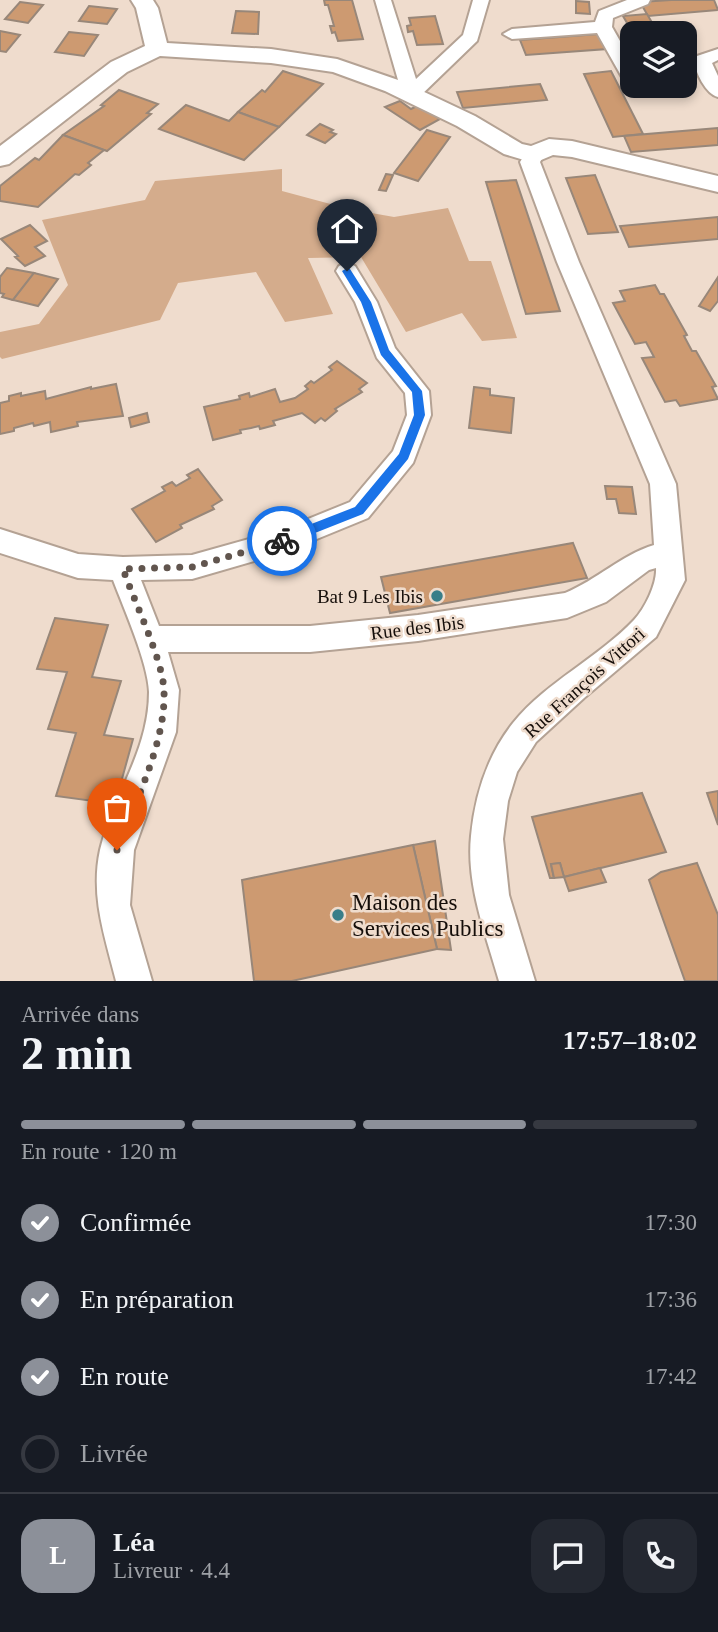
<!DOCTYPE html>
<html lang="fr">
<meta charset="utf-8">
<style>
body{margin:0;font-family:Georgia,serif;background:#242831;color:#f1f3f6;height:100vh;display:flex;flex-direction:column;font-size:26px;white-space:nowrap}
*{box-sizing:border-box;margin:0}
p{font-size:23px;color:#9ea1a6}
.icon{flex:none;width:38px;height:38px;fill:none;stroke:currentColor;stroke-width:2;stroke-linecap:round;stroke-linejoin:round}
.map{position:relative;height:981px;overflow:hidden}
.sheet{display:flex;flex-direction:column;background:#171b24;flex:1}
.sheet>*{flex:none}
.fabs{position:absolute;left:620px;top:21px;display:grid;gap:14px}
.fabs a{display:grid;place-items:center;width:77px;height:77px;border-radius:14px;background:#171b24;box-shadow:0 4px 10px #0003;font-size:35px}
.pin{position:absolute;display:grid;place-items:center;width:60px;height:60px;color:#fff;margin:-72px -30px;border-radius:50% 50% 50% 0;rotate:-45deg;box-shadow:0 0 7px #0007}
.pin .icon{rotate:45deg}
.courier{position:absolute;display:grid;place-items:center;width:70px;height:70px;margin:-35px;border:5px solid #1a73e8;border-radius:50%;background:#fff;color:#222;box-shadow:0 2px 9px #0007}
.overview em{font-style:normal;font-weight:600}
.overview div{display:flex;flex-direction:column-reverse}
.overview{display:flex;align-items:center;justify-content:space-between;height:119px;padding:0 21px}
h1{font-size:46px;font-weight:600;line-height:52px}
.bar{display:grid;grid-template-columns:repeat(4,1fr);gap:10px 7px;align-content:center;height:84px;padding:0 21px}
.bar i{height:9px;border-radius:5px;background:#363941}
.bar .active{background:#8c9099}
.bar p{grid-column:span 4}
.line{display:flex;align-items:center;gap:18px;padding:0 21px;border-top:2px solid #363941}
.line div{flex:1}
.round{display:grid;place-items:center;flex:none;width:74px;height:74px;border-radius:21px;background:#242831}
ol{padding:0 21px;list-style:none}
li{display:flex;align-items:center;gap:21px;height:77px}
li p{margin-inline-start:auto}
li .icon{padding:7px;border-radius:50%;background:#8c9099;color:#fff;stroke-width:4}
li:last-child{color:#9ea1a6}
li i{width:38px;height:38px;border:4px solid #363941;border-radius:50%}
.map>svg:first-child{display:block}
.green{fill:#d4ac8c}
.building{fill:#cd9a71;stroke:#988779;stroke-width:2}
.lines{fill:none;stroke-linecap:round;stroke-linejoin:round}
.minor-casing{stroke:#b4a294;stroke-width:4}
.major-casing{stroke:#b4a294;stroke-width:4}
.minor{fill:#fff;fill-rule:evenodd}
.major{fill:#fff;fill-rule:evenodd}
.route{fill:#1a73e8}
.done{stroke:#61554e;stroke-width:7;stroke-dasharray:0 12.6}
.poi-dot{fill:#387e89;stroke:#efdccd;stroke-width:2.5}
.labels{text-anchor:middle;stroke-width:5;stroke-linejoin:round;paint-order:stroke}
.poi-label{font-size:19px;fill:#140d09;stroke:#efdccd;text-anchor:end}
.street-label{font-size:19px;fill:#140d09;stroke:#efdccd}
.near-poi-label{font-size:23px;fill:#140d09;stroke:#efdccd;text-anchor:start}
</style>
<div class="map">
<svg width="718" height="981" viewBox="0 0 718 981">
<rect width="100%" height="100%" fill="#efdccd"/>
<path class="green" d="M282,169V191L349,209L394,217L448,208L469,261H491L517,338L482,341L462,313L406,332L361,257L308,258L333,314L285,322L256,272L178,283L160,320L2,359L0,357V332L39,324L68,285L42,220L145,200L155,181Z"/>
<g class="building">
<path d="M324,0H352L363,39L338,41L335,32L332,33L330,26H334L328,5H325Z"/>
<path d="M671,0H714L718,10L648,16L640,2Z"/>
<path d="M576,1L589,2L590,14L576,13Z"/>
<path d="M20,2L43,5L28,23L5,19Z"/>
<path d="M89,6L117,9L107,24L79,21Z"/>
<path d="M236,11L259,12L258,34L232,33Z"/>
<path d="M647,14L658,33H633L623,16Z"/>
<path d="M435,16L443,44L417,45L413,31L408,32L407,26L411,25L409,18Z"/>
<path d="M0,31L20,35L6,52L0,51Z"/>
<path d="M69,32L98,35L84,56L55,52Z"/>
<path d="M599,34L607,49L526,55L520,40Z"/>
<path d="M283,71L323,84L279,127L238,112L262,90L265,92Z"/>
<path d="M611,71L643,134L613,137L584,74Z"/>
<path d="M540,84L547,100L463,108L457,92Z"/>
<path d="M119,90L158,104L147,113L151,114L107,151L63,135L104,106L101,105Z"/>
<path d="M400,101L411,109L417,106L440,119L420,130L385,107Z"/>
<path d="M186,105L229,121L238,112L279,127L244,160L159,129Z"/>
<path d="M320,124L333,130L330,132L336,134L325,143L307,135Z"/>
<path d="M718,128V145L631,152L624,136Z"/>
<path d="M427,130L450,137L418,181L394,173Z"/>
<path d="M63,135L104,150L88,163L91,165L79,175L75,174L38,207L0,201V186L35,158L39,160Z"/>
<path d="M386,174L393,175L386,191L379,190Z"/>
<path d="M595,175L618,232L588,234L566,178Z"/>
<path d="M516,180L560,311L526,314L486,182Z"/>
<path d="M718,217V239L629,247L620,226Z"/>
<path d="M30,225L47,241L35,247L45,256L25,266L15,257L18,256L1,239Z"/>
<path d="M7,268L34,273L13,300L2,297L4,294L0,293V277Z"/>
<path d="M34,273L58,279L38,306L13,300Z"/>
<path d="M718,277V301L710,311L699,306Z"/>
<path d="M655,285L660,294H664L687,335L684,336L692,351H696L716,386L712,387L718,399L680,406L676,400L665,402L642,358L654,357L646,342L635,344L613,303L625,301L620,291Z"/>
<path d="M337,361L367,383L359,389L362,392L335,409L337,411L325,421L321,418L315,423L302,413L273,421L275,425L260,429L259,426L251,428L240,430L241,433L213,440L204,407L240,399L239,396L249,393L250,397L275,389L280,402L295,398L308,389L305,386L311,381L314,383L332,370L329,367Z"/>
<path d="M116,384L123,416L77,422L78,426L51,432L50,422L34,426L33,423L14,428V431L0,434V403L9,401V396L21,393V396L45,391L46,399L91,387V389Z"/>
<path d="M474,387L490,389V395L514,398L511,433L469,428Z"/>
<path d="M147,413L149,422L131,427L129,418Z"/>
<path d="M198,469L222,500L212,506L214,509L180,525L182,528L156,542L132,509L165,491L162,487L172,482L176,486L190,478L187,475Z"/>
<path d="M605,486L632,487L636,514L619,513L616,499H607Z"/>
<path d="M573,543L587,578L390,613L381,577Z"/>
<path d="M55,618L108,625L92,677L121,681L104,735L133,739L115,804L56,796L76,733L48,729L67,672L37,669Z"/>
<path d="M718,791V825L707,793Z"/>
<path d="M642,793L666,852L564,877L560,863L551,864L554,878H550L532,817Z"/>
<path d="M435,841L451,950L437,949L413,845Z"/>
<path d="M413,845L437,949L292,981H254L242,880Z"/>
<path d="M560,863L564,877L554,878L551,864Z"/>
<path d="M697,863L718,915V981H685L649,880L661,872Z"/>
<path d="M600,868L606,882L569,891L564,877Z"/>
</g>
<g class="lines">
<g class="minor-casing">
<g id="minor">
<path d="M375,0H391L416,79L463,35L473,0H489L477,41L418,98L411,100L402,94Z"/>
<path d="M627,0H650L648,4L613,18L612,27L632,62V86H680L678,90L630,92L627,86L628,84L623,79L597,33L512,39L503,34L512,29L595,22L599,11Z"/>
<path d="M718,49V60L712,63L718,76V97C706,94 695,72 694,60L697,56Z"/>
<path d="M534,149L541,151L544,155L540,162L579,262L676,484L685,580L656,637L584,698L536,742L517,772L508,801L503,839L509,895L535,981H499C486,935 466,885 471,836C475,795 487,756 513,723C546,682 598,658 634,620C645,608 657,584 656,568L649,570L606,602L567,618L418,641L310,652H168L179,690L176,732L134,850L130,905L152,981H116C105,937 90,896 100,850C113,795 149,751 149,692C148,663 124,609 113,580L78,578L0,553V529L78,554L123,557L192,555L281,530L350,502L393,451L407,415L405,393L377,358L355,302L336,271L339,266L347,263L355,266L377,302L395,348L429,391L431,415L413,463L368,518L285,552L192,579L141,580L159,626H310L418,615L565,593C597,580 621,555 654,545L650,484L557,262L520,162L527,151Z"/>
</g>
</g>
<g class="major-casing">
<path id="major" d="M131,0H153L158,8L167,43L271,49L337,59L401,81L475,116L522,144L531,146L549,139L572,141L718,176V192L572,157L553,155L534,163L504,154L457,126L385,91L333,72L271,63L160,56L127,72L9,164L0,166V146L111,62L145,46L136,8Z"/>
</g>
<use href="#minor" class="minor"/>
<use href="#major" class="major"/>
</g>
<path class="route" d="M347,268L350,269L371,302L389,350L422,391L425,415L408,459L363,514L282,546L276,541L278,537L355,507L399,454L414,415L412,392L381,355L361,302L342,271Z"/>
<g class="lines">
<path class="done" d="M117,850C135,802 166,742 164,691C163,660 134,601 123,569L192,567L282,541"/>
</g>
<g class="poi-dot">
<circle cx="437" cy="596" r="7"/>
<circle cx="338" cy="915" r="7"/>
</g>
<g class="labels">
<g class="poi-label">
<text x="423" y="603">Bat 9 Les Ibis</text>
</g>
<g class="street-label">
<text transform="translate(417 627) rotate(-7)" y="7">Rue des Ibis</text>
<text transform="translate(584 682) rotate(-42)" y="7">Rue François Vittori</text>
</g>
<g class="near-poi-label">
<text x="352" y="910">Maison des<tspan x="352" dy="26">Services Publics</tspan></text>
</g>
</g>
</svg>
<div class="fabs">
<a><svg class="icon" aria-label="layers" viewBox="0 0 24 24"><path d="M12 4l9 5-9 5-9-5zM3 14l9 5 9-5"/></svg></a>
</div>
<div class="pin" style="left:117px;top:850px;background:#ea580c"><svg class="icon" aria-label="bag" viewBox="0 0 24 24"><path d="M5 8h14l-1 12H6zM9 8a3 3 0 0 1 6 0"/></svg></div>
<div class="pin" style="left:347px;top:271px;background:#1f2937"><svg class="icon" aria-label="home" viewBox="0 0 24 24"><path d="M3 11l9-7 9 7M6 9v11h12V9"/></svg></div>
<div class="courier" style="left:282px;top:541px"><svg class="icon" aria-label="bike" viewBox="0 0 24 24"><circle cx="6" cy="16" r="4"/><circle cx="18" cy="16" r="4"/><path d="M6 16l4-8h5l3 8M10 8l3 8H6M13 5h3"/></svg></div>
</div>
<section class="sheet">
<div class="overview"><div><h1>2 min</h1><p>Arrivée dans</p></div><em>17:57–18:02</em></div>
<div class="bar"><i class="active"></i><i class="active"></i><i class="active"></i><i></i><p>En route · 120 m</p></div>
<ol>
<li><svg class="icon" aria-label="check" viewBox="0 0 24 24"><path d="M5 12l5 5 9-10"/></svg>Confirmée<p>17:30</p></li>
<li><svg class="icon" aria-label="check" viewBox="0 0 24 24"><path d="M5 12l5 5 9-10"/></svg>En préparation<p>17:36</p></li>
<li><svg class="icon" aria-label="check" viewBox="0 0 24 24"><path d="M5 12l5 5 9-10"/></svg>En route<p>17:42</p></li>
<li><i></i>Livrée</li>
</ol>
<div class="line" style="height:126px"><b class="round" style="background:#8c9099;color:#fff">L</b><div><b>Léa</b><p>Livreur · 4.4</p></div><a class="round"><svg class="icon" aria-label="chat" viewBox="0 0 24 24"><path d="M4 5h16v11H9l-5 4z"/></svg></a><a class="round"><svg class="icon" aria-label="phone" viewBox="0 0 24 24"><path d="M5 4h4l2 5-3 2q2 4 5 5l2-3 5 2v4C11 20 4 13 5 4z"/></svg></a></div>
</section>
